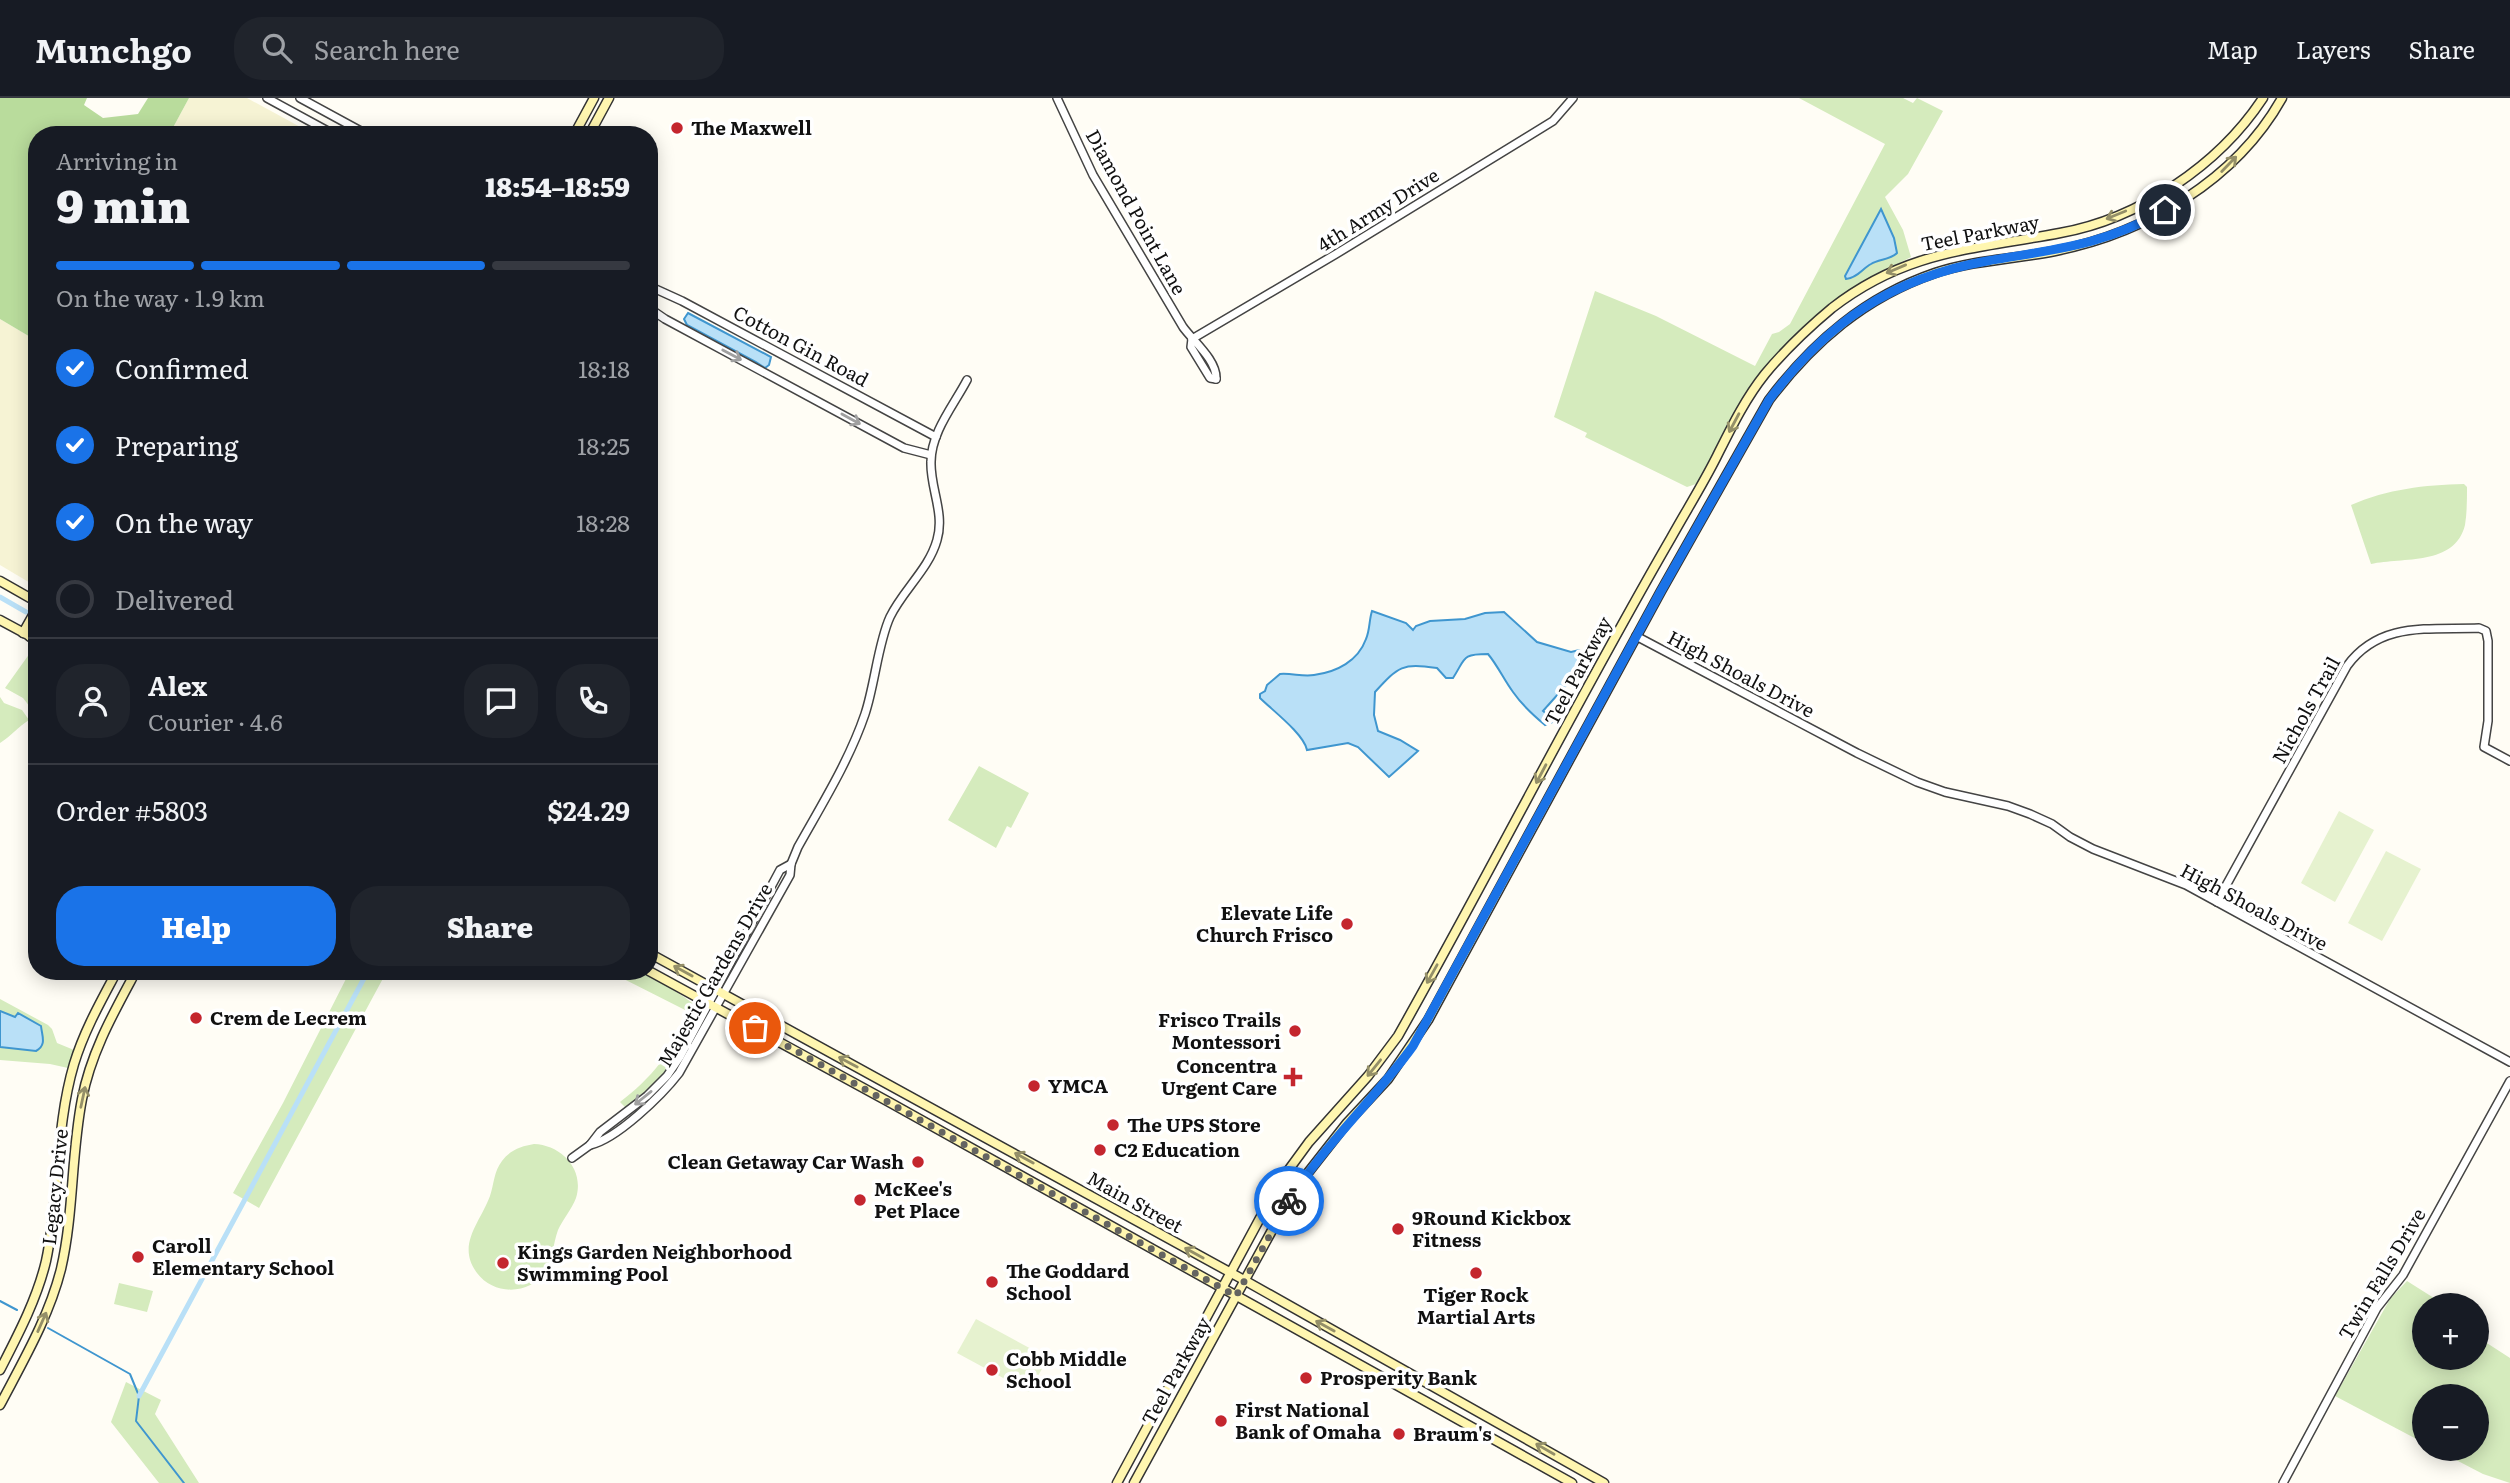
<!DOCTYPE html>
<meta charset="utf-8">
<style>
body{margin:0;font-family:Literata,serif;background:#20242c;color:#f1f3f6;height:100vh;display:flex;flex-direction:column;font-size:26px;white-space:nowrap}
*{box-sizing:border-box;margin:0}
p{font-size:23px;color:#9ea1a6}
.icon{flex:none;width:38px;height:38px;fill:none;stroke:currentColor;stroke-width:2;stroke-linecap:round;stroke-linejoin:round}
.map{position:relative;flex:1;overflow:hidden}
.details{position:absolute;left:28px;top:28px;width:630px;height:854px;display:flex;flex-direction:column;background:#171b24;border-radius:28px;box-shadow:0 4px 18px #0003}
.details>*{flex:none}
.controls{position:absolute;left:2412px;top:1195px;display:grid;gap:14px}
.controls a{display:grid;place-items:center;width:77px;height:77px;border-radius:50%;background:#171b24;box-shadow:0 4px 18px #0003;font-size:35px}
.pin{position:absolute;display:grid;place-items:center;width:60px;height:60px;color:#fff;margin:-30px;border:4px solid #fff;border-radius:50%;box-shadow:0 2px 7px #0007}
.courier{position:absolute;display:grid;place-items:center;width:70px;height:70px;margin:-35px;border:5px solid #1a73e8;border-radius:50%;background:#fff;color:#222;box-shadow:0 2px 9px #0007}
.headline em{font-style:normal;font-weight:800}
.headline div{display:flex;flex-direction:column-reverse}
.headline{display:flex;align-items:center;justify-content:space-between;height:119px;padding:0 28px}
h1{font-size:46px;font-weight:800;line-height:52px}
.bar{display:grid;grid-template-columns:repeat(4,1fr);gap:10px 7px;align-content:center;height:84px;padding:0 28px}
.bar i{height:9px;border-radius:5px;background:#363941}
.bar .selected{background:#1a73e8}
.bar p{grid-column:span 4}
.line{display:flex;align-items:center;gap:18px;padding:0 28px;border-top:2px solid #363941}
.line div{flex:1}
.round{display:grid;place-items:center;flex:none;width:74px;height:74px;border-radius:28px;background:#20242c}
ol{padding:0 28px;list-style:none}
li{display:flex;align-items:center;gap:21px;height:77px}
li p{margin-inline-start:auto}
li .icon{padding:7px;border-radius:50%;background:#1a73e8;color:#fff;stroke-width:4}
li:last-child{color:#9ea1a6}
li i{width:38px;height:38px;border:4px solid #363941;border-radius:50%}
.button{display:flex;gap:14px;margin-top:auto;padding:14px 28px}
.button a{flex:1;height:80px;border-radius:28px;background:#1a73e8;color:#fff;font-size:28px;font-weight:800;line-height:80px;text-align:center}
.button a+a{background:#20242c;color:#f1f3f6}
header{display:flex;align-items:center;gap:42px;box-sizing:border-box;height:98px;padding:0 35px;background:#171b24;border-bottom:2px solid #363941}
header strong{font-size:33px}
nav{display:flex;gap:38px;margin-inline-start:auto;font-size:24px}
.search{width:490px;height:63px;background:#20242c;display:flex;align-items:center;gap:18px;box-sizing:border-box;padding:0 24px;border-radius:28px;color:#9ea1a6;font-size:26px}
.map>svg:first-child{display:block}
.farmland{fill:#f6f3d4}
.green{fill:#d5ebbd}
.forest{fill:#b9dc9c}
.pitch{fill:#e6f2cf}
.water{fill:#b9e0f7;stroke:#3f96cf;stroke-width:2}
.lines{fill:none;stroke-linecap:round;stroke-linejoin:round}
.stream{stroke:#3f96cf;stroke-width:2}
.canal{stroke:#b9e0f7;stroke-width:5}
.tertiary-casing{stroke:#444;stroke-width:10}
.secondary-casing{stroke:#333;stroke-width:11}
.tertiary{stroke:#fff;stroke-width:7}
.secondary{stroke:#fff6b0;stroke-width:8}
.oneway{stroke:#948f68}
.oneway2{stroke:#a0a0a0}
.done{stroke:#646461;stroke-width:7;stroke-dasharray:0 12.6}
.route{stroke:#1a73e8;stroke-width:9}
.poi-dot{fill:#c4262e;stroke:#fff;stroke-width:2.5}
.labels{text-anchor:middle;stroke-width:7;stroke-linejoin:round;paint-order:stroke}
.poi-label{font-size:19px;font-weight:bold;fill:#111;stroke:#fff;text-anchor:start}
.street-label{font-size:19px;fill:#111;stroke:#fff}
</style>
<header>
<strong>Munchgo</strong>
<div class="search"><svg class="icon" aria-label="search" viewBox="0 0 24 24"><circle cx="10" cy="10" r="6"/><path d="M15 15l6 6"/></svg>Search here</div>
<nav><a>Map</a><a>Layers</a><a>Share</a></nav>
</header>
<div class="map">
<svg width="2510" height="1385" viewBox="0 0 2510 1385">
<rect width="100%" height="100%" fill="#fffdf5"/>
<g class="farmland">
<path d="M189,0H247L315,37H169Z"/>
<path d="M0,221L37,243V489L0,467Z"/>
</g>
<g class="green">
<path d="M1799,0H1903L1913,5L1917,0L1943,13L1908,76L1885,99L1903,132L1911,159L1884,173L1821,214L1764,274L1696,386L1687,389L1585,339L1587,335L1554,319L1595,193L1656,218L1755,268L1772,236L1779,234L1790,226L1885,46Z"/>
<path d="M2464,386L2467,389C2467,402 2467,415 2465,427C2455,468 2403,459 2371,466L2351,407C2388,391 2424,387 2464,386Z"/>
<path d="M29,551L37,555V618L23,600L5,590L30,555Z"/>
<path d="M0,599L4,605L22,612L29,622C18,629 11,638 0,645Z"/>
<path d="M979,668L1029,695L1011,730L1007,728L996,750L948,722Z"/>
<path d="M350,873H387L259,1110L233,1095L283,1005Z"/>
<path d="M608,873C618,873 632,871 642,874C652,877 697,906 702,914C683,949 663,990 626,1010L620,1004C652,980 673,952 691,915Z"/>
<path d="M0,901L48,927L52,931L57,945L74,952L68,970L50,966L0,962Z"/>
<path d="M534,1046C561,1047 585,1071 576,1100C572,1111 563,1121 558,1132C553,1146 553,1160 545,1173C531,1197 494,1198 477,1175C456,1147 480,1125 490,1098C494,1086 494,1073 502,1063C510,1052 522,1048 534,1046Z"/>
<path d="M2407,1183L2445,1207L2424,1208V1260H2476V1238L2510,1260V1385L2483,1376L2435,1351H2476V1298H2424V1345L2335,1298L2390,1201Z"/>
<path d="M119,1185L153,1193L147,1214L114,1206Z"/>
<path d="M126,1284L161,1302L155,1316L199,1385H159L111,1324Z"/>
</g>
<path class="forest" d="M0,0H87L84,7L103,20L138,16L148,0H189L169,37H37V243L0,221Z"/>
<g class="pitch">
<path d="M2339,713L2374,732L2335,804L2301,785Z"/>
<path d="M2386,753L2421,771L2382,843L2348,825Z"/>
<path d="M976,1221L1048,1260L1029,1294L957,1255Z"/>
</g>
<g class="water">
<path d="M1881,111L1894,140L1897,155C1890,162 1879,161 1871,166C1862,171 1857,180 1846,181L1845,178Z"/>
<path d="M688,215L771,259L769,267L765,270L756,264L687,227L684,221Z"/>
<path d="M1372,513L1406,525L1413,532L1416,528L1430,523L1465,521L1485,515L1504,514L1537,544L1571,554L1579,552L1586,558V563L1576,571L1568,585L1543,613L1555,623L1545,627C1533,617 1522,607 1513,594C1504,582 1498,568 1488,556C1461,556 1466,560 1453,580H1446L1437,570C1402,565 1399,568 1375,594L1374,617L1378,633L1400,642L1418,653L1389,679L1358,649L1348,645L1307,652C1304,636 1272,612 1260,600V596L1265,593L1267,587L1280,576C1292,575 1303,579 1314,577C1337,574 1358,563 1366,541C1370,532 1369,522 1372,513Z"/>
<path d="M0,913L15,919L18,915L41,928C42,938 47,947 36,953L0,949Z"/>
</g>
<g class="lines">
<g class="stream">
<path d="M0,1203L17,1212"/>
<path d="M48,1230L130,1276L139,1298L136,1323L184,1385"/>
</g>
<g class="canal">
<path d="M0,499L26,514"/>
<path d="M139,1298L368,873"/>
</g>
<g class="tertiary-casing">
<g id="tertiary">
<path d="M267,0L335,37"/>
<path d="M300,0L368,37"/>
<path d="M1057,0L1093,77L1183,229C1193,243 1217,262 1216,281"/>
<path d="M649,188L682,203L936,339"/>
<path d="M649,210L665,221L904,350L931,357"/>
<path d="M1192,241L1336,156L1553,23L1573,0"/>
<path d="M1192,241L1191,249L1210,280L1216,281"/>
<path d="M1636,538L1857,655L1917,684L1945,694L2008,708L2030,716L2052,726L2070,739L2093,751L2186,787L2510,964"/>
<path d="M2217,804L2347,568C2380,523 2429,532 2479,530L2486,533L2488,543V623L2484,649L2510,663"/>
<path d="M590,1047C617,1041 662,997 679,975L790,777L791,766L798,749C822,706 849,663 865,616C875,586 878,545 890,519C903,492 929,471 937,442C945,415 930,390 931,364C931,334 954,307 967,282"/>
<path d="M572,1060L590,1047L600,1034L647,998L667,978L680,959L780,772L791,766"/>
<path d="M2283,1385L2377,1210L2403,1177L2510,983"/>
</g>
</g>
<g class="secondary-casing">
<g id="secondary">
<path d="M574,37L594,0"/>
<path d="M589,37L609,0"/>
<path d="M0,483L37,504"/>
<path d="M0,522L37,542"/>
<path d="M23,535L37,510"/>
<path d="M30,539L37,526"/>
<path d="M649,855L1244,1182L1604,1385"/>
<path d="M649,873L889,1004L1572,1385"/>
<path d="M0,1272C18,1237 37,1201 46,1163C60,1098 55,1030 74,966C84,933 101,903 117,873"/>
<path d="M0,1307C23,1263 49,1219 61,1171C74,1115 71,1057 82,1001C91,954 114,914 136,873"/>
<path d="M1117,1385L1279,1085L1309,1044L1368,978L1398,938C1491,773 1576,604 1671,440C1686,413 1703,386 1717,358C1731,330 1745,301 1765,276C1785,252 1808,230 1832,210C1907,152 1972,152 2060,135C2139,121 2219,67 2263,0"/>
<path d="M1134,1385L1276,1125L1303,1081L1347,1025L1388,981L1428,922L1661,493L1769,302C1813,244 1865,199 1935,175C1974,162 2015,161 2055,153C2146,135 2236,82 2282,0"/>
</g>
</g>
<use href="#tertiary" class="tertiary"/>
<use href="#secondary" class="secondary"/>
</g>
<defs><path id="oneway-shaft" d="M-6 0H5M1.5-3L5.5 0L1.5 3" fill="none" stroke-width="1.6" stroke-linecap="round" stroke-linejoin="round" transform="scale(1.75)"/></defs>
<g class="oneway">
<use href="#oneway-shaft" transform="translate(2229 66) rotate(-46)"/>
<use href="#oneway-shaft" transform="translate(2116 117) rotate(158)"/>
<use href="#oneway-shaft" transform="translate(1896 171) rotate(157)"/>
<use href="#oneway-shaft" transform="translate(1734 325) rotate(118)"/>
<use href="#oneway-shaft" transform="translate(1541 676) rotate(118)"/>
<use href="#oneway-shaft" transform="translate(683 873) rotate(-151)"/>
<use href="#oneway-shaft" transform="translate(1432 876) rotate(119)"/>
<use href="#oneway-shaft" transform="translate(848 964) rotate(-152)"/>
<use href="#oneway-shaft" transform="translate(1374 970) rotate(129)"/>
<use href="#oneway-shaft" transform="translate(83 999) rotate(-78)"/>
<use href="#oneway-shaft" transform="translate(1024 1060) rotate(-151)"/>
<use href="#oneway-shaft" transform="translate(1194 1155) rotate(-151)"/>
<use href="#oneway-shaft" transform="translate(42 1224) rotate(-66)"/>
<use href="#oneway-shaft" transform="translate(1325 1228) rotate(-151)"/>
<use href="#oneway-shaft" transform="translate(1545 1351) rotate(-150)"/>
</g>
<g class="oneway2">
<use href="#oneway-shaft" transform="translate(732 257) rotate(28)"/>
<use href="#oneway-shaft" transform="translate(851 321) rotate(29)"/>
<use href="#oneway-shaft" transform="translate(643 1000) rotate(141)"/>
</g>
<g class="lines">
<path class="done" d="M755,930L1236,1198L1289,1103"/>
<path class="route" d="M1289,1103C1325,1046 1374,1002 1413,948L1661,493L1769,302C1827,225 1891,180 1987,163C2055,151 2103,148 2165,112"/>
</g>
<g class="poi-dot">
<circle cx="677" cy="30" r="7"/>
<circle cx="1347" cy="826" r="7"/>
<circle cx="196" cy="920" r="7"/>
<circle cx="1295" cy="933" r="7"/>
<path d="M1289.5 968.5h7v7h7v7h-7v7h-7v-7h-7v-7h7z"/>
<circle cx="1034" cy="988" r="7"/>
<circle cx="1113" cy="1027" r="7"/>
<circle cx="1100" cy="1052" r="7"/>
<circle cx="918" cy="1064" r="7"/>
<circle cx="860" cy="1102" r="7"/>
<circle cx="1398" cy="1131" r="7"/>
<circle cx="138" cy="1159" r="7"/>
<circle cx="503" cy="1165" r="7"/>
<circle cx="1476" cy="1175" r="7"/>
<circle cx="992" cy="1184" r="7"/>
<circle cx="992" cy="1272" r="7"/>
<circle cx="1306" cy="1280" r="7"/>
<circle cx="1221" cy="1323" r="7"/>
<circle cx="1399" cy="1336" r="7"/>
</g>
<g class="labels">
<g class="poi-label">
<text x="691" y="37">The Maxwell</text>
<text x="1333" y="822" text-anchor="end">Elevate Life<tspan x="1333" dy="22">Church Frisco</tspan></text>
<text x="210" y="927">Crem de Lecrem</text>
<text x="1281" y="929" text-anchor="end">Frisco Trails<tspan x="1281" dy="22">Montessori</tspan></text>
<text x="1277" y="975" text-anchor="end">Concentra<tspan x="1277" dy="22">Urgent Care</tspan></text>
<text x="1048" y="995">YMCA</text>
<text x="1127" y="1034">The UPS Store</text>
<text x="1114" y="1059">C2 Education</text>
<text x="904" y="1071" text-anchor="end">Clean Getaway Car Wash</text>
<text x="874" y="1098">McKee's<tspan x="874" dy="22">Pet Place</tspan></text>
<text x="1412" y="1127">9Round Kickbox<tspan x="1412" dy="22">Fitness</tspan></text>
<text x="152" y="1155">Caroll<tspan x="152" dy="22">Elementary School</tspan></text>
<text x="517" y="1161">Kings Garden Neighborhood<tspan x="517" dy="22">Swimming Pool</tspan></text>
<text x="1006" y="1180">The Goddard<tspan x="1006" dy="22">School</tspan></text>
<text x="1476" y="1204" text-anchor="middle">Tiger Rock<tspan x="1476" dy="22">Martial Arts</tspan></text>
<text x="1006" y="1268">Cobb Middle<tspan x="1006" dy="22">School</tspan></text>
<text x="1320" y="1287">Prosperity Bank</text>
<text x="1235" y="1319">First National<tspan x="1235" dy="22">Bank of Omaha</tspan></text>
<text x="1413" y="1343">Braum's</text>
</g>
<g class="street-label">
<text transform="translate(1378 112) rotate(-32)" y="7">4th Army Drive</text>
<text transform="translate(1136 114) rotate(61)" y="7">Diamond Point Lane</text>
<text transform="translate(1980 135) rotate(-11)" y="7">Teel Parkway</text>
<text transform="translate(801 248) rotate(28)" y="7">Cotton Gin Road</text>
<text transform="translate(1578 573) rotate(-62)" y="7">Teel Parkway</text>
<text transform="translate(1741 576) rotate(28)" y="7">High Shoals Drive</text>
<text transform="translate(2306 612) rotate(-61)" y="7">Nichols Trail</text>
<text transform="translate(2254 809) rotate(28)" y="7">High Shoals Drive</text>
<text transform="translate(715 877) rotate(-60)" y="7">Majestic Gardens Drive</text>
<text transform="translate(55 1089) rotate(-84)" y="7">Legacy Drive</text>
<text transform="translate(1135 1104) rotate(29)" y="7">Main Street</text>
<text transform="translate(2382 1176) rotate(-59)" y="7">Twin Falls Drive</text>
<text transform="translate(1176 1273) rotate(-61)" y="7">Teel Parkway</text>
</g>
</g>
</svg>
<div class="controls">
<a>+</a>
<a>−</a>
</div>
<div class="pin" style="left:755px;top:930px;background:#ea580c"><svg class="icon" aria-label="bag" viewBox="0 0 24 24"><path d="M5 8h14l-1 12H6zM9 8a3 3 0 0 1 6 0"/></svg></div>
<div class="pin" style="left:2165px;top:112px;background:#1f2937"><svg class="icon" aria-label="home" viewBox="0 0 24 24"><path d="M3 11l9-7 9 7M6 9v11h12V9"/></svg></div>
<div class="courier" style="left:1289px;top:1103px"><svg class="icon" aria-label="bike" viewBox="0 0 24 24"><circle cx="6" cy="16" r="4"/><circle cx="18" cy="16" r="4"/><path d="M6 16l4-8h5l3 8M10 8l3 8H6M13 5h3"/></svg></div>
<section class="details">
<div class="headline"><div><h1>9 min</h1><p>Arriving in</p></div><em>18:54–18:59</em></div>
<div class="bar"><i class="selected"></i><i class="selected"></i><i class="selected"></i><i></i><p>On the way · 1.9 km</p></div>
<ol>
<li><svg class="icon" aria-label="check" viewBox="0 0 24 24"><path d="M5 12l5 5 9-10"/></svg>Confirmed<p>18:18</p></li>
<li><svg class="icon" aria-label="check" viewBox="0 0 24 24"><path d="M5 12l5 5 9-10"/></svg>Preparing<p>18:25</p></li>
<li><svg class="icon" aria-label="check" viewBox="0 0 24 24"><path d="M5 12l5 5 9-10"/></svg>On the way<p>18:28</p></li>
<li><i></i>Delivered</li>
</ol>
<div class="line" style="height:126px"><a class="round"><svg class="icon" aria-label="person" viewBox="0 0 24 24"><circle cx="12" cy="8" r="4"/><path d="M4 21q1-7 8-7t8 7"/></svg></a><div><b>Alex</b><p>Courier · 4.6</p></div><a class="round"><svg class="icon" aria-label="chat" viewBox="0 0 24 24"><path d="M4 5h16v11H9l-5 4z"/></svg></a><a class="round"><svg class="icon" aria-label="phone" viewBox="0 0 24 24"><path d="M5 4h4l2 5-3 2q2 4 5 5l2-3 5 2v4C11 20 4 13 5 4z"/></svg></a></div>
<div class="line" style="height:91px"><div>Order #5803</div><b>$24.29</b></div>
<div class="button"><a>Help</a><a>Share</a></div>
</section>
</div>
